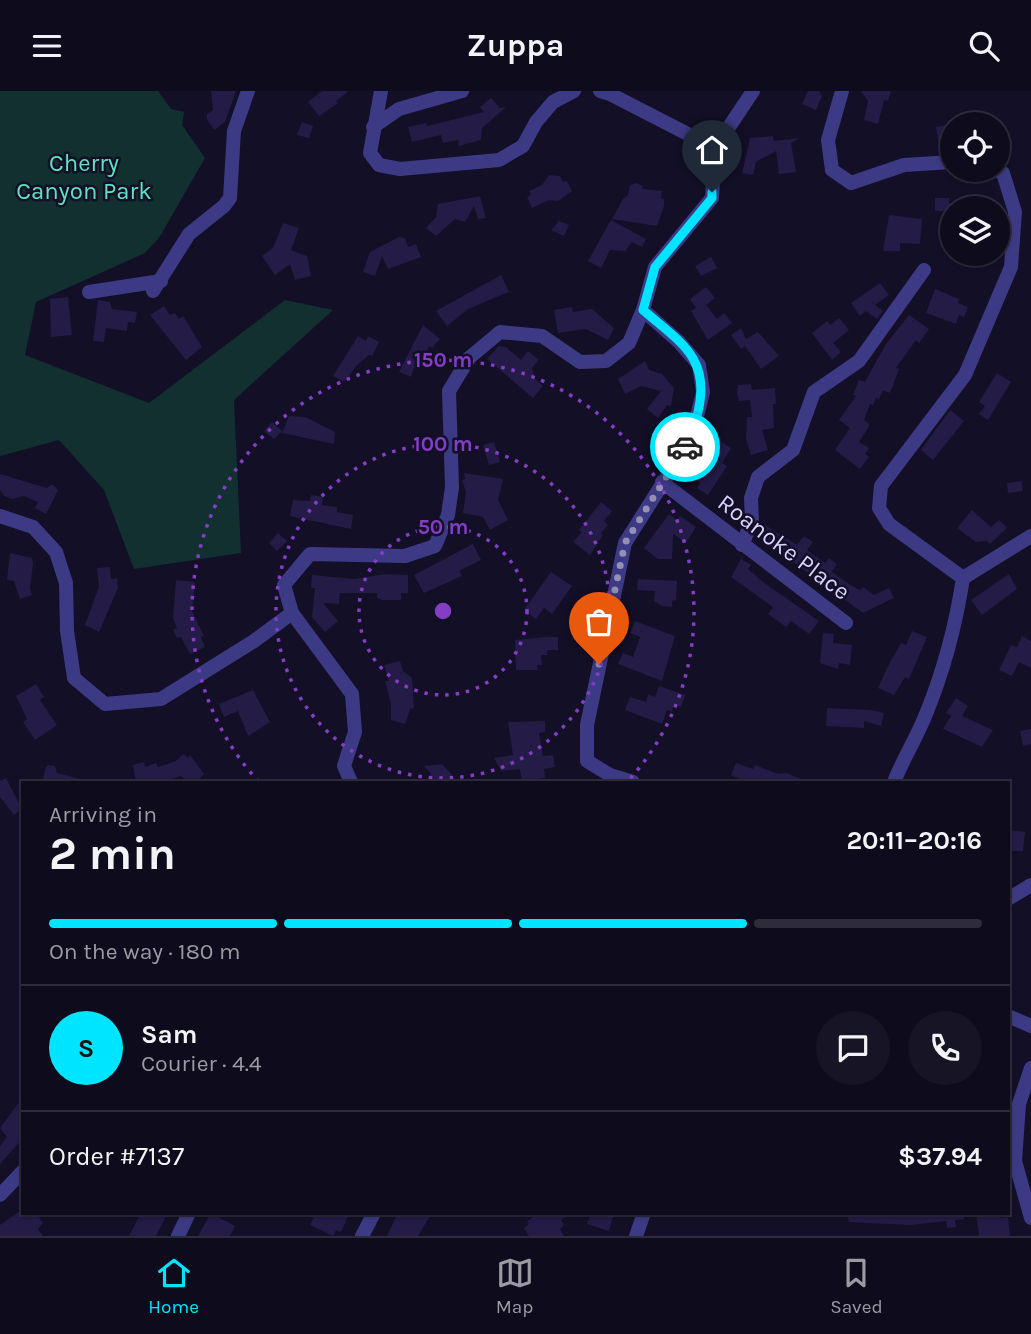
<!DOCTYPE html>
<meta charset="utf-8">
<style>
body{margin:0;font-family:Karla,sans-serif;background:#171425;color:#f1f3f6;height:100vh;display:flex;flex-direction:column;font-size:26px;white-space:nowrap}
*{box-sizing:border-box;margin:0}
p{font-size:23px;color:#9b9ba3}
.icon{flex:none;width:38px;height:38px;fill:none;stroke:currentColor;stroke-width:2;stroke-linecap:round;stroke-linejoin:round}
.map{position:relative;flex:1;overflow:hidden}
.drawer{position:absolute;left:21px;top:690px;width:989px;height:434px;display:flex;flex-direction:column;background:#0e0b1c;border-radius:0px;box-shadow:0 2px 5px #0004,0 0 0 2px #2e2b3b}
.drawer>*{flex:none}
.fabs{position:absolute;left:940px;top:21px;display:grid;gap:14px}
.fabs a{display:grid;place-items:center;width:70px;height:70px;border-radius:50%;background:#0e0b1c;box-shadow:0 2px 5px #0004,0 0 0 2px #2e2b3b;font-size:35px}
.pin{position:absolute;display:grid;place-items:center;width:60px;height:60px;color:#fff;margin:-72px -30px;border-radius:50% 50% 50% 0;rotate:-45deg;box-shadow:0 0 7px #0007}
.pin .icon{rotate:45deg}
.courier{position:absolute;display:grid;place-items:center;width:70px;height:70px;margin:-35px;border:5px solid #00e5ff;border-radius:50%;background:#fff;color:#222;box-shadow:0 2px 9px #0007}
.summary em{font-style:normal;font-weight:700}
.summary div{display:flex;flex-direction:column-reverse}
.summary{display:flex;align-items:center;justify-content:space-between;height:119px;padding:0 28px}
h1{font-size:46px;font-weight:700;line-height:52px}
.bar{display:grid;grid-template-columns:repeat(4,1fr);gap:10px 7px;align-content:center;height:84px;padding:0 28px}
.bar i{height:9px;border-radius:5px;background:#2e2b3b}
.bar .active{background:#00e5ff}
.bar p{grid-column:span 4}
.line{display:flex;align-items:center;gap:18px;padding:0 28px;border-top:2px solid #2e2b3b}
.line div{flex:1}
.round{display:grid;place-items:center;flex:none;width:74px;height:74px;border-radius:37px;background:#171425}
header{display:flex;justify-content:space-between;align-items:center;height:91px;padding:0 28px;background:#0e0b1c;font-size:32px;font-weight:700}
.tabs{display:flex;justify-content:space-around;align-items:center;height:98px;border-top:2px solid #2e2b3b;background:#0e0b1c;font-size:19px;color:#9b9ba3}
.tabs a{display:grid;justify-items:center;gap:4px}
.tabs .active{color:#00e5ff}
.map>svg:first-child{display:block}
.green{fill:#12302f}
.building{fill:#241b47}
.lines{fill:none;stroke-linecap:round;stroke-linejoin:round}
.minor{stroke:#3d3a85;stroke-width:14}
.done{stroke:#948fb3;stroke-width:7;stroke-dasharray:0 12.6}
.route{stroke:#00e5ff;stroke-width:9}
.ring{fill:none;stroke:#843dc5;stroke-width:3.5;stroke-dasharray:3.5 7}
.labels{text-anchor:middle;stroke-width:5;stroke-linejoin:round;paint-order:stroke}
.park-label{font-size:24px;fill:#5fe0c0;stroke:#130f26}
.street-label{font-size:24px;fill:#d9d4ff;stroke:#130f26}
.centre{fill:#843dc5;stroke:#130f26;stroke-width:3.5}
.ring-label{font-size:21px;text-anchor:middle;font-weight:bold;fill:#843dc5;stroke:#130f26;stroke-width:5;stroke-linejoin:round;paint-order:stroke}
</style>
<header><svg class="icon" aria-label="menu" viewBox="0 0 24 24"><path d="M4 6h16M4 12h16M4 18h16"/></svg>Zuppa<svg class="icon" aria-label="search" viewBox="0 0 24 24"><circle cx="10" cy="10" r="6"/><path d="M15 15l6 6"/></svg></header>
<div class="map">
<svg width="1031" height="1145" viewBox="0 0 1031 1145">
<rect width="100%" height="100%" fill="#130f26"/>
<path class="green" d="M0,0H158L171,18L184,21L182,34L205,67L159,147L145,162L36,211L25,264L149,312L285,209L333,219L234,309L241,462L134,478L104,399L59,349L0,365Z"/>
<g class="building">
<path d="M211,0H236L225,31L214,39L207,28V23L213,19Z"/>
<path d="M322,0H349L336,10L338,12L319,25L308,11Z"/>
<path d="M808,0H819L822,5L816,19L802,13Z"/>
<path d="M861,0H891L888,10L884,9L878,33L864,29L868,10Z"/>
<path d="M491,7L500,17L506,16L482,37L481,49L459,55L458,49L443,52L441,44L412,51L408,36L426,32L427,35L484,21L480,16Z"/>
<path d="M302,31L313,35L309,47L297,44Z"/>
<path d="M952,33V50L939,53L936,36Z"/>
<path d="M773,45L774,50L800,47L791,52L796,81L779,83L776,60L756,71L753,84L742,82L750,47Z"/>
<path d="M549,84L560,85L563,91L567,90L572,100L558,110L549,109L532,117L527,106L531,104L529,100L542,94Z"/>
<path d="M636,92L643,95L642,98L662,100L661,107L664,108V115L657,135L612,128L623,108L628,104L630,94Z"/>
<path d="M480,105L486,127L478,128L474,115L465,131L455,128L436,145L426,137L436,126L438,113Z"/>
<rect x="935" y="107" width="14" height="13"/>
<path d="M889,124L922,128L920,153L900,152V160H883Z"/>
<path d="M611,129L646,148L642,156L632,151L625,160L610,159L601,177L588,170Z"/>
<path d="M559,130L569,134L564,145L551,139Z"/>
<path d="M283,132L299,137L291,159L307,165L311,185L295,189L290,173L275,184L262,165L273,157Z"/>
<path d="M399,146L405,147L408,156L416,153L421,166L388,178L382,165L375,185L363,181L370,161Z"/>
<path d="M711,166L717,177L701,185L695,175Z"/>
<path d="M501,184L509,201L468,218L447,235L436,220Z"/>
<path d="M880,192L889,204L875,214L883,220L877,228L866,220L860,225L851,212Z"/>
<path d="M706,196L715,207L706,214L717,228L724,222L732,232L708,249L691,220L696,217L690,208Z"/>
<path d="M935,198L959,208L958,212L968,216L964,226L959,224L956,233L926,222Z"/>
<path d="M68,206L72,244L51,246L50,208Z"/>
<path d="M98,209L110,211L112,218L137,221L135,232L128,231L127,240L106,237L104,251L93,250Z"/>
<path d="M164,215L170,224L175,222L179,228L183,225L202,256L186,269L150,224Z"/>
<path d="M572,216L573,221L592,218L614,237L608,249L586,238L558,242L554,219Z"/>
<path d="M909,224L929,238L919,252L916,249L896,277L899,278L890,302L883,299L879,308L876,307L873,314L870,313L864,329L869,333L868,337L859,351L869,357L865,363L869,366L860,378L835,359L850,337L839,329L856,305L853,304L859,289L865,291L886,253Z"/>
<path d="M839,227L849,239L833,252L841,261L832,269L812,242L827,230L830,234Z"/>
<path d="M423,234L440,248L432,257L429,255L424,271L418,278L414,277L411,286L399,281Z"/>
<path d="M741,237L746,248L758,241L779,265L761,278L745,255L741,258L731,244Z"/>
<path d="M358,245L366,250L368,245L379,251L372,265L369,264L357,274L344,291L333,285Z"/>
<path d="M499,255L506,256L521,269L528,260L539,269L532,277L535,288L543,295L533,307L487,268Z"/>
<path d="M645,270L649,279L662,283L674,297L671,315L667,314L658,327L647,318L661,300L641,295L625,303L618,288Z"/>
<path d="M997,282L1011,291L988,329L979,323L985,315L979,311Z"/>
<path d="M751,293L752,299L775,297L776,313H773L774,337L762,339L768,359L751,364L746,348L747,326H752L750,309L739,310L737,302L738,294Z"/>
<path d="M950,319L964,330L933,369L921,359Z"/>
<path d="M289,325L305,326L335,341L334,353L282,342Z"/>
<path d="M272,331L282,340L274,348L264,340Z"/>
<path d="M715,347L731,357L722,372L727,375L708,404L697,397L700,392L691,379Z"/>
<path d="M494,351L500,371L489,374L483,354Z"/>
<path d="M464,382L503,388L498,409L508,429L490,439L483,426L463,422L466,401L462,389L465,388Z"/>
<path d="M0,383L47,397L52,393L58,399L46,423L35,417L38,411L24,405L12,408L4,405L0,399Z"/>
<path d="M1022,390L1023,400L1008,402L1007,392Z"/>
<path d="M311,404L323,406L322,414L337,416V421L353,424L351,438L290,425L293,409L310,410Z"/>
<path d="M601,411L612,420L604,430L608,434L601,442L603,444L590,464L573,451L582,441L579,439Z"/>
<path d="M972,419L991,436L999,429L1007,437L990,453L987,450L976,451L957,437Z"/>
<path d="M669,423L677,429L680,425L696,436L686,452L673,443L672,468H658L644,457Z"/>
<path d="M762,432L797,454L804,445L813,451L807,459L825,472L829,467L837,473L832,481L852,495L860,499L863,496L874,504L889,497L894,507L863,522L766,451L755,447Z"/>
<path d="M278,442L287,450L277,460L269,452Z"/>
<path d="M473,453L481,469L459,480L462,485L424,502L414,484Z"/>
<path d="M10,462L32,467L33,473L30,497L32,504L20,508L14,490L7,489Z"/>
<path d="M741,468L751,474L748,478L763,491L819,530L809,543L791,530L786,536L768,523L773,516L731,486Z"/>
<path d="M110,476L111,488L117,487L118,497L99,541L85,534L99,496L97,477Z"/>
<path d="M551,481L572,495L552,523L544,517L536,528L524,519Z"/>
<path d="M385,483L408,484V502H401V509H382L377,507V502H340L339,513L323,512L338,530L325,541L312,526L315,497H311L312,484L355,488Z"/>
<path d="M1009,483L1017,498L982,524L971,509Z"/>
<path d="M638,488L677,490L676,509L672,510V516L662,515L654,510L655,500L637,499Z"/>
<path d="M176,489L195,491L192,520L204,545L201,546L205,556L190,563L181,546L177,547L173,539L177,537L173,527Z"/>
<path d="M635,530L675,545L662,590L618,573L623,562L633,566L640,546L630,542Z"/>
<path d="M912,540L927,546L909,588L905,586L894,604L878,597L888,575L901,552L906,554Z"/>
<path d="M823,542L834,543L833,552L852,554L850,574L839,572L838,578L820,572Z"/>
<path d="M1022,545L1031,550V577L1019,571L1012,585L999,579L1011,554L1017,556Z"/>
<path d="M544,546H558V559H547V564H541L542,574H537L538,579H516L515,549Z"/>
<path d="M400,570L403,580L412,587L414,617L410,618L405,633L391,629V613L385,590H389L384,574Z"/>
<path d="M36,593L44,606L40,609L57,634L35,649L23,631L27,628L16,605Z"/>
<path d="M659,595L685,604L681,616L674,613L672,621L667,619L662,633L625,619L630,606L646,611L648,603L655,606Z"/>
<path d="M253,599L270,631L248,645L238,620L224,626L219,613Z"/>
<path d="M956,607L968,615L962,625L993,639L982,656L943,638L951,625L946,622Z"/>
<path d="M827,617L871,619L884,622L881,635L864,630V637L826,635Z"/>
<path d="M545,630V641L539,642L543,665L553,664L555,676L544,678L545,687L537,688V691H522L520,678L501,680L494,667L513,664L508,631Z"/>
<path d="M1031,638V653L1023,655L1020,640Z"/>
<path d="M183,663L188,667L190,664L204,683L196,691H188L181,685L161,691H136L133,674L144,671L145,676L156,672L158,676L176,670Z"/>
<path d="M736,672L753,678L755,674L778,683L786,682L809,691H747L731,684Z"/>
<path d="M442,673L453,685L451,687L454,691H432L428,686L431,683L424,675Z"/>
<path d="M49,674L55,675L57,682L81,688V691H42L46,676Z"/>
<path d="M6,687L22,718L14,724L0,706V690Z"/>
<path d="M1008,739L1025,741L1023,760H1008Z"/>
<path d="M23,1006V1047L0,1073V1055L7,1046L0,1037Z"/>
<path d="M23,1118V1122H36L43,1132L38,1138L43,1145H0V1134Z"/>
<path d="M141,1122L166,1125L156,1145H129Z"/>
<path d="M211,1122L235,1135L230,1145H198Z"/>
<path d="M316,1122H350L341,1141L336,1139L333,1145L310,1134Z"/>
<path d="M398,1122H432L418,1145H387Z"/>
<path d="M540,1122H572L561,1129L564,1134L560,1138L564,1145H529L524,1137L529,1133L527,1130Z"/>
<path d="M591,1122H614L609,1140L587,1133Z"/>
<path d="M847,1122H964V1128L955,1129L956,1136L947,1137L946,1130L911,1134L849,1131Z"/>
<path d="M976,1122H1000V1127L1008,1126L1010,1145H979Z"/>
</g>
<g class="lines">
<g class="minor">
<path d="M381,0L370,62L379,74L400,78L499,69L523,55L536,31L553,11L574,0"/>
<path d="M600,0L610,3L715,57"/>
<path d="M842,0L828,49L832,79L851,92L904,74L952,71"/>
<path d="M373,36L399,18L462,0"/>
<path d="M153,200L189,143L224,115L230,107L234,40L248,0"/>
<path d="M89,201L161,190"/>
<path d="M662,391L846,532"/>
<path d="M0,425L33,436L56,461L66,492L67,540L74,587L105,613L161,608L254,550L292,522"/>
<path d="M742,454L752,430L751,407L758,386L793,359L814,301L859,270L924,179"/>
<path d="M963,487L1031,445"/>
<path d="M351,691L344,675L355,641L352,603L292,522L284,494L310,463L405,465L435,455L448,424L452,396L449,300L469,267L500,241L542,245L580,271L606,270L629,252L643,219L655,176L712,107L715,57L753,0"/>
<path d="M633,691L610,684L587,670V634L625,452L692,346L703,301L699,274L679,251L643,219"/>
<path d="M894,691C903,668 917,646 926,623C944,579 956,533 963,487L889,433L879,417L881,395L965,284L1011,176L1015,121L1003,82L995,79"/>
<path d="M1008,808L1031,794"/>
<path d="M1008,925L1031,935"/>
<path d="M1031,977L1019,1013L1015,1070L1031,1127"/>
<path d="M0,1104L23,1080"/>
<path d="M178,1145L189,1122"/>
<path d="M362,1145L374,1122"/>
<path d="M636,1145L644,1122"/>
</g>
</g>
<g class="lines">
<path class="done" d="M599,573L625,452L685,356"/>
<path class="route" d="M685,356C693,345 695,334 698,321C711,267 680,251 643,219L655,176L712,107V101"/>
</g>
<g class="ring">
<circle cx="443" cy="520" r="84"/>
<circle cx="443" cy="520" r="167"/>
<path d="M259 691A251 251 0 1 1 627 691"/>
</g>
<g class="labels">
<g class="park-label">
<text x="84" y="80">Cherry<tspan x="84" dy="28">Canyon Park</tspan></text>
</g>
<g class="street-label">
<text transform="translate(784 456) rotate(37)" y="8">Roanoke Place</text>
</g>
</g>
<circle cx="443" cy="520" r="10" class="centre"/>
<g class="ring-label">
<text x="443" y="276">150 m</text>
<text x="443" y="360">100 m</text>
<text x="443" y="443">50 m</text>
</g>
</svg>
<div class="fabs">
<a><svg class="icon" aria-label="locate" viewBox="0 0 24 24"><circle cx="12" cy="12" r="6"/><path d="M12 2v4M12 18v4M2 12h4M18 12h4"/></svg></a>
<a><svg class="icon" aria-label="layers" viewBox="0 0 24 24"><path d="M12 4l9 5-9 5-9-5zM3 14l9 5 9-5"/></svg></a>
</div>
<div class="pin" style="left:599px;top:573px;background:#ea580c"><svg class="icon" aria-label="bag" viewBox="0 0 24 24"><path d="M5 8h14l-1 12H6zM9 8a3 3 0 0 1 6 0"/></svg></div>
<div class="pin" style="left:712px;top:101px;background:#1f2937"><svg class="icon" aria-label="home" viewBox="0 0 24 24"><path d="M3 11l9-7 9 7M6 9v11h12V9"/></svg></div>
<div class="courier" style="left:685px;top:356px"><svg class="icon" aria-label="car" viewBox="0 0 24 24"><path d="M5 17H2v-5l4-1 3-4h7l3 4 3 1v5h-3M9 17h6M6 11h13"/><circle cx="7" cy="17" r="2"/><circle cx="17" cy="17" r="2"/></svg></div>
<section class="drawer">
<div class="summary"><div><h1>2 min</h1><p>Arriving in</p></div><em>20:11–20:16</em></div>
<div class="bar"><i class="active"></i><i class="active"></i><i class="active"></i><i></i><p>On the way · 180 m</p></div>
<div class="line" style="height:126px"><b class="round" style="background:#00e5ff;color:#111">S</b><div><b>Sam</b><p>Courier · 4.4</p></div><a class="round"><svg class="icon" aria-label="chat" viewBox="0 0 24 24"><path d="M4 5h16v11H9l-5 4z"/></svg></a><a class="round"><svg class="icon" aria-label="phone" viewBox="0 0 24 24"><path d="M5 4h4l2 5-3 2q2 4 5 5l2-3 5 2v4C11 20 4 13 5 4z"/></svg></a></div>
<div class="line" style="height:91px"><div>Order #7137</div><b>$37.94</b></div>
</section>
</div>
<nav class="tabs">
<a class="active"><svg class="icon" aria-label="home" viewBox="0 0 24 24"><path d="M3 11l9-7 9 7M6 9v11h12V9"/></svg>Home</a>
<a><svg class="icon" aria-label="map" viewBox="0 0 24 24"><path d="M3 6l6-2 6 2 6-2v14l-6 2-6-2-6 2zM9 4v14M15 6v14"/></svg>Map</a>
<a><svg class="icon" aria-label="saved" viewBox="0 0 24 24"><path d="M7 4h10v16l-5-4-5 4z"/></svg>Saved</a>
</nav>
